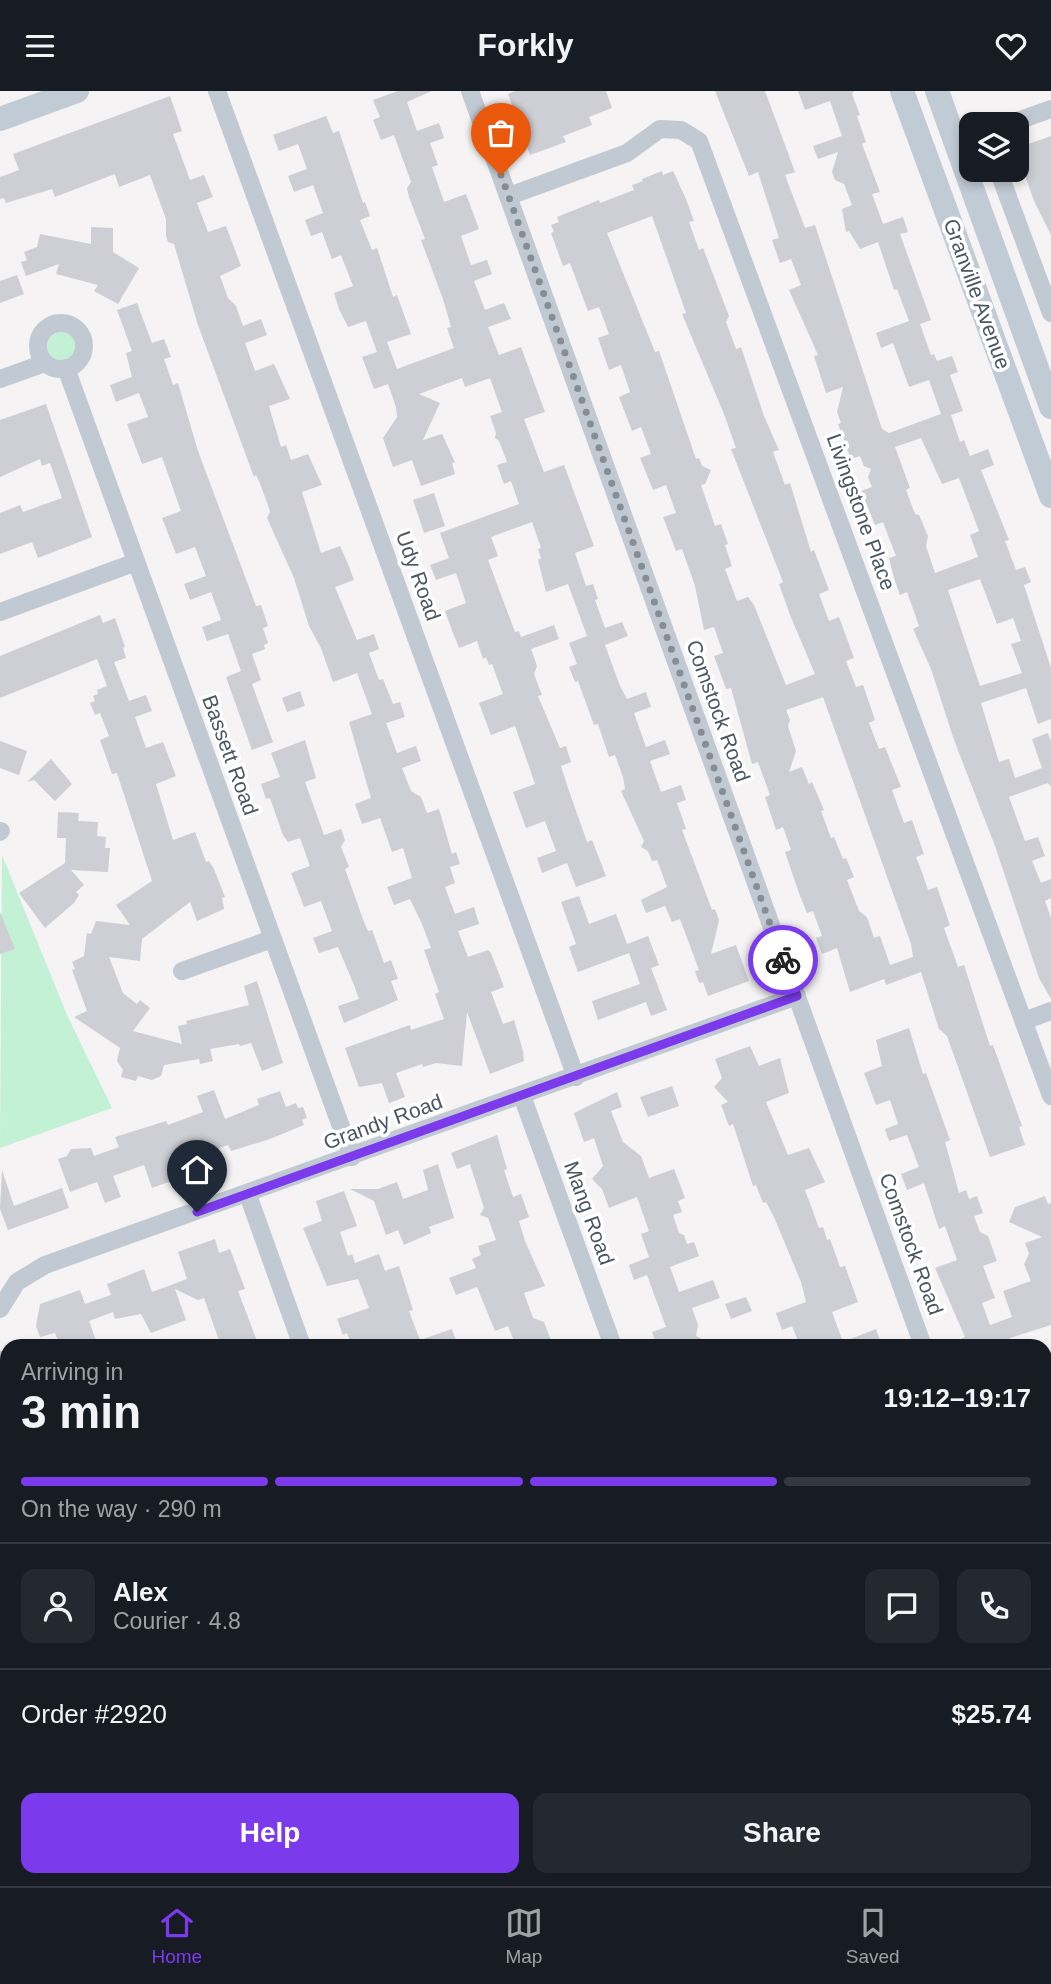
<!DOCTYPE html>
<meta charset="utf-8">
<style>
body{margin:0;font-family:Arial,sans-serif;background:#242831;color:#f1f3f6;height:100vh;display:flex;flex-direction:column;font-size:26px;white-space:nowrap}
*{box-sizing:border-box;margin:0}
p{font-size:23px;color:#9ea1a6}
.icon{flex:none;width:38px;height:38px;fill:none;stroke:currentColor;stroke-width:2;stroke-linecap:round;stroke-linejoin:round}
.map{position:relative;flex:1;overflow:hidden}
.drawer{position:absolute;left:0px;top:1248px;width:1052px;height:548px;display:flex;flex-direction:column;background:#171b24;border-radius:21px 21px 0 0;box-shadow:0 4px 10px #0003}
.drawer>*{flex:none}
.tools{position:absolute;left:959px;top:21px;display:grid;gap:14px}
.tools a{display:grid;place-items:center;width:70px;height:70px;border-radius:14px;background:#171b24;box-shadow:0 4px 10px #0003;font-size:35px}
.pin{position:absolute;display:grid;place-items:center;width:60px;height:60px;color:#fff;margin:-72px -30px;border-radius:50% 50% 50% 0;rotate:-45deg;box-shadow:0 0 7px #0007}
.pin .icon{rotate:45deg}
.courier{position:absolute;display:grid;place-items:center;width:70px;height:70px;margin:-35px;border:5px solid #7c3aed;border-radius:50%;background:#fff;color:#222;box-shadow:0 2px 9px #0007}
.headline em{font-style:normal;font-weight:700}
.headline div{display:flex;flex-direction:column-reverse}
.headline{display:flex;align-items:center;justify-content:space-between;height:119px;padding:0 21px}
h1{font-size:46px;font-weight:700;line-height:52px}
.bar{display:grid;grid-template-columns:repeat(4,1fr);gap:10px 7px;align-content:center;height:84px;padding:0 21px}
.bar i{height:9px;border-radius:5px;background:#363941}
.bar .active{background:#7c3aed}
.bar p{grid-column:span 4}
.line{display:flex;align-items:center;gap:18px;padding:0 21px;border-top:2px solid #363941}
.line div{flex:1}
.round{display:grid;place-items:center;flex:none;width:74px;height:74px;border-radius:14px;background:#242831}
.action{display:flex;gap:14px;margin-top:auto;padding:14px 21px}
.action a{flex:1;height:80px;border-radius:14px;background:#7c3aed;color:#fff;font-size:28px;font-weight:700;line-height:80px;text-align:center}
.action a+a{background:#242831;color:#f1f3f6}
header{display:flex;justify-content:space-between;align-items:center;height:91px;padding:0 21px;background:#171b24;font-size:32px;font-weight:700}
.dock{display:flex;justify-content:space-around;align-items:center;height:98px;border-top:2px solid #363941;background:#171b24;font-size:19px;color:#9ea1a6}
.dock a{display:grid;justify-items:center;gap:4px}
.dock .active{color:#7c3aed}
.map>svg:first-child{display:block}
.green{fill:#c3f1d5}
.building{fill:#cdcfd5;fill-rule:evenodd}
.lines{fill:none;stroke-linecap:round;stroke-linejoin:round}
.minor{stroke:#c1cad2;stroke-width:18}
.secondary{stroke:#c1cbd6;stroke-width:24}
.done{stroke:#868d94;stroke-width:7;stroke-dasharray:0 12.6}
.route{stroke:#7c3aed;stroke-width:9}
.labels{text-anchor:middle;stroke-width:7;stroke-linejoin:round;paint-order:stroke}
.street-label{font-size:21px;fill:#4a5661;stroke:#fff}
</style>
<header><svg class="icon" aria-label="menu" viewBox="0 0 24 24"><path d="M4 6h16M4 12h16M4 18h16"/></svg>Forkly<svg class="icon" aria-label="heart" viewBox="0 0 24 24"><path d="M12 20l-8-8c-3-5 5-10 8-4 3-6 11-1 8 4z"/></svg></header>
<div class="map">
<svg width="1051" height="1795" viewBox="0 0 1051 1795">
<rect width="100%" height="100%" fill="#f5f3f3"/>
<g class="green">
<circle cx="61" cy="255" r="14"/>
<path d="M2,764L67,924L112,1017L0,1057Z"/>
</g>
<g class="building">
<path d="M398,0H432L407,11L417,40L439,32L444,47L430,52L438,74L432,76L444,111L466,103L479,138L461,145L471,174L487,169L492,183L474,190L485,219L504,212L511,228L488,236L499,264L521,256L545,321L524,328L539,368L544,381L564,374L594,455L575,462L586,495L593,493L598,508L595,509L605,537L622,531L628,545L605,554L620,595L627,608L646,601L651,616L634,622L646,656L665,649L670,663L650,670L661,701L681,694L686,709L677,712L686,738L682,739L712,819L715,818L719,829L711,863L736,854L749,890L708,905L703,891L699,892L695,880L699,879L680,828L672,831L665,815L646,822L641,809L667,796L657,769L652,770L648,760L641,756L644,750L621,700L625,698L623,686L615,664L609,666L598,633L594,634L578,590L575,591L569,576L577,573L569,552L587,545L568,493L546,501L538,469L541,467L538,458L541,457L532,431L491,446L498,465L488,469L515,541L519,540L521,546L554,534L559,548L531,558L537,575L534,583L542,604L538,605L560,657L566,655L571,671L561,675L568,697L587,751L592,749L606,785L576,796L567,772L542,782L537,767L556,760L545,730L526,737L513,701L535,693L523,658L515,635L491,644L479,612L503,603L492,573L489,574L486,566L483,568L477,550L459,557L451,537L445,520L466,512L456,482L436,489L430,474L449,467L440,442L519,413L511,390L504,393L497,374L507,371L499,350L495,347L496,342L490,325L502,321L490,287L465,296L462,287L419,303L440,312L423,349L442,343L455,371L452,372L455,383L421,395L412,369L393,376L383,347L397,326L396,316L388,293L374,298L362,266L377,261L366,230L348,236L339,218L334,202L353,195L341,164L332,168L322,141L311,145L305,129L323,122L313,94L294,101L288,85L307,78L298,53L279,60L273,44L326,25L333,42L339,40L363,112L365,111L370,125L360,129L372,159L377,157L393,206L397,204L411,243L387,251L397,278L454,257L447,237L451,236L443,208L421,149L425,148L409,106L407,97L411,91L394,44L381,49L373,29L380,26L373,9Z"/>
<path d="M515,0H606L612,17L589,26L592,34L563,45L566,51L530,64L508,3Z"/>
<path d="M715,0H765L795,81L785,84L805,137L815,134L882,338L889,342L941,323L929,289L909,296L893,252L881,257L876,242L909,230L897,198L894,199L878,151L860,158L849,140L846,141L842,118L852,114L844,93L835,89L832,81L838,61L818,68L813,55L842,45L830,10L805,19L798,0H854L852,3L860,24L857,25L866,51L862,53L880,101L872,103L883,133L903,126L908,141L900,143L931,229L920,233L931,264L934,263L937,270L952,265L958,281L950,284L963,320L951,324L960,351L964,349L970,365L988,358L994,374L981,379L1009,449L1005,450L1016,479L1025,476L1031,491L1024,494L1051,577V628L1038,633L1026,597L981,612L999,671L1009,668L1015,687L1042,677L1032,648L1048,642L1051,651V696L1048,692L1009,706L1025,750L1038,746L1045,765L1032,770L1041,792L1051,788V807L1045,810L1051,827V908L1039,887L995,755L954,649L931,578L913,538L919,535L907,501L900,504L894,487L889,467L896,465L883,431L875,434L861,400L872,396L868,386L871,378L864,375L860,365L851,368L838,333L841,332L837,321L843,296L826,302L814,265L818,264L789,199L801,194L791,168L780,172L772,149L779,147L758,81L749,85ZM921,347L942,393L959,387L979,440L970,444L978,466L935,482L926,455L928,445L919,424L915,423L906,399L910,397L895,356ZM980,488L997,533L1013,527L1021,550L1011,553L1022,582L980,595L948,499Z"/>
<path d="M170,5L182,40L173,43L190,89L204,84L213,106L197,112L208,141L226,135L241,175L220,185L228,207L236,215L243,235L261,228L267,244L245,252L255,280L274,273L290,308L269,315L281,356L286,354L291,369L308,363L322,394L302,401L321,462L340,455L348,473L354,489L335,496L357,549L374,543L379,558L369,562L379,589L383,588L393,613L400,611L405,626L386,632L397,662L416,655L421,670L402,677L411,700L421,706L427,722L439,718L452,763L456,761L460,773L450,776L455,792L445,796L455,823L474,816L479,833L458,840L468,866L488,859L491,862L504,896L491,901L503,933L514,929L523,960L524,970L490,983L467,921L462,975L436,972L423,976L422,973L396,982L405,1006L389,1012L382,992L359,996L345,957L410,934L411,939L444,928L435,903L439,901L424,859L431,857L422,833L410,808L394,814L387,796L412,787L403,757L392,761L380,727L362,733L355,713L371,707L349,631L372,623L357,582L333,591L321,557L309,535L294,487L267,427L270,420L261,395L256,384L254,386L198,234L174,153L168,151L166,145V128L150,84L119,96L115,83L55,106L52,98L6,112L4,107L0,108V86L19,79L13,63Z"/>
<path d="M1051,45V144L1034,110L1017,61V57Z"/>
<path d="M662,80L663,84L673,80L686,108L694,130L689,131L699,159L703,157L729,225L726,231L736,258L741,256L764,325L779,359L773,361L785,394L790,392L811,461L814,459L829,499L819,503L829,530L839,526L854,567L846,570L856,596L863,594L875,629L869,632L879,658L885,656L901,696L892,699L904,732L912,729L924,763L916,766L923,784L928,799L937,796L950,834L944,837L958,876L964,874L990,955L993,954L1022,1035L1019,1036L1025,1054L990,1066L947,945L939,938L921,881L886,894L884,888L850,901L837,857L822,863L816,847L822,845L813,820L807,822L800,805L785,761L791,759L783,736L776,739L765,706L770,704L758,671L752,673L731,597L726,598L714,565L723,562L714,536L704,539L695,495L682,458L676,460L663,426L676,422L666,394L653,399L640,367L651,363L641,336L632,340L619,306L630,301L621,274L609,279L598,247L609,243L599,216L588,220L570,172L563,175L551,142L554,141L551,134L559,131L557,126L599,109L600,112L634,99L632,94L643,90L642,88ZM652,125L686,222L682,223L724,323L736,357L731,358L783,491L779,493L790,524L815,583L786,594L754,514L748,506L737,510L725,478L732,475L725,454L728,453L721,433L715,435L701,394L705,393L711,379L702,375L699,367L696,368L659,260L655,261L607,142ZM823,606L911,853L913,866L890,874L880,845L874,847L867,826L859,820L847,789L854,786L846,767L843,768L834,746L831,747L821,720L824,719L812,691L809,693L802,676L789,681L796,660L788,635L790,629L786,619Z"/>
<path d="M91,136L113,137V161L139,177L118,213L94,200L98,194L56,183L59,173L26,185L21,171L27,169L24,161L37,156L40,143L91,153Z"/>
<path d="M17,184L24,203L0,212V190Z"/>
<path d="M137,212L152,252L164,248L171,266L164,268L173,294L178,292L198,360L256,515L261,514L268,535L263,537L268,552L264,554L265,558L252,563L261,589L252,593L273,651L252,659L226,586L241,580L228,543L207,550L202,536L221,529L211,501L190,509L184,493L206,485L195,456L176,463L162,427L181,420L162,366L142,373L127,333L148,326L139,302L116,311L110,294L132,286L126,262L132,260L117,219Z"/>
<path d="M46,313L92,446L38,467L32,451L0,463V422L20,414L23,421L62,407L50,372L42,375L40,368L0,386V329Z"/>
<path d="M434,402L445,435L424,442L413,409Z"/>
<path d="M100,524L103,532L115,527L125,556L123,557L126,567L114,571L129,610L146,604L152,620L135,626L146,657L163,651L176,685L156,693L173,749L195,741L206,771L209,770L214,778L225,806L222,807L224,818L197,830L190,811L142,848L140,870L109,866L123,902L137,913L140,909L150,917L133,940L182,953L178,935L187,933L186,930L249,914L244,895L257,890L283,972L262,980L251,952L240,955L239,953L210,958L213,970L200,973L199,968L164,974L161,985L152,989L138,985L136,990L121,986L123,979L117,970L120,957L74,926L87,920L72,879L75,878L72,871L84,865L87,842L91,843L96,830L130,834L116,814L152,790L117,682L112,683L100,649L109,645L100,622L95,624L90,612L95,610L93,605L98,603L97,599L107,595L97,568L0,607V565Z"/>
<path d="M300,600L305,615L287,621L282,607Z"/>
<path d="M305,649L316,687L305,691L324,744L341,738L345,749L341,756L349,776L345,778L364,831L368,840L372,839L384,872L391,869L398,888L391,890L398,909L344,932L338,915L359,908L354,894L338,856L319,862L313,847L332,840L321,810L304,816L291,782L310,775L300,747L288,751L283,744L270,707L266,708L261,693L280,686L271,662Z"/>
<path d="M0,650L27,660L19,684L0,677Z"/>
<path d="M51,668L72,693L55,710L34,689L27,691Z"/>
<path d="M58,721L79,722L78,730L98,731L97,745L106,746L105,757H110L108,781L71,779L84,794L76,801L79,804L74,812L45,837L19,802L65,772L66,747H57Z"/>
<path d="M579,805L589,833L616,823L627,853L648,845L659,874L651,877L667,919L651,925L646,911L598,929L592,910L640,893L629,862L578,881L569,856L576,853L561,811Z"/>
<path d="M0,821L15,858L0,863Z"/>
<path d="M909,937L923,983L926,982L950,1049L945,1051L959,1102L966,1099L969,1108L977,1105L983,1122L974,1125L980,1141L988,1145L997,1170L983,1175L995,1207L982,1212L990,1234L1012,1226L1003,1200L1031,1190L1024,1173L1029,1163L1025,1152L1042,1146L1009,1131L1015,1116L1045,1105L1048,1113L1051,1112V1234L1010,1247L1003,1252L1004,1255H946L965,1246L935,1177L957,1169L945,1135L939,1138L924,1092L907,1099L901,1083L919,1076L907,1044L889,1050L885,1038L898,1033L890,1009L876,1014L864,982L882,975L876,949Z"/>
<path d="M750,955L759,975L780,967L789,1002L766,1011L788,1064L809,1057L825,1091L805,1099L819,1137L823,1136L827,1149L830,1148L840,1176L845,1175L858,1211L832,1221L843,1251L876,1238L882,1255H800L792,1235L782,1239L776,1222L806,1211L801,1191L774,1126L766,1111L763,1112L756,1094L753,1095L733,1033L729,1035L721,1014L728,1011L714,996L722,987L715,968Z"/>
<path d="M672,995L679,1015L648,1026L640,1006Z"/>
<path d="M214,999L225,1028L259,1014L257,1008L280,1000L286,1016L296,1012L298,1017L303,1016L307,1027L302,1029L304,1034L270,1048L231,1060L228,1054L194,1066L199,1080L152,1097L144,1074L113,1085L121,1106L105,1112L97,1091L70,1101L58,1068L67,1065L71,1058L91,1057L94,1065L119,1056L115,1046L166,1030L168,1034L203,1021L197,1005Z"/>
<path d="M617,1001L622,1016L611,1020L623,1051L641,1065L649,1087L674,1078L685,1107L678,1110L682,1121L673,1124L679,1142L684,1144L687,1153L694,1151L699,1165L670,1176L679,1201L713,1189L720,1207L692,1217L698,1234L696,1245L715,1255H657L652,1241L666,1236L647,1184L634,1189L629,1174L649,1166L641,1143L649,1140L637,1106L609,1117L602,1098L592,1088L603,1075L594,1047L584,1051L574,1022Z"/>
<path d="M497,1044L507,1078L504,1079L513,1106L521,1103L529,1126L519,1130L525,1150L545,1195L524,1202L533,1227L544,1231L553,1255H516L508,1235L495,1240L477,1196L456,1204L449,1187L476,1177L472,1168L481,1164L478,1155L496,1149L488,1127L480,1124L484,1117L470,1073L457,1078L451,1062Z"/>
<path d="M438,1073L454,1127L429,1136L431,1142L404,1154L398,1139L386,1144L374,1110L350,1098H378L397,1091L403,1108L428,1099L423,1079Z"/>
<path d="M2,1079L14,1115L62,1097L69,1117L8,1139L0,1118Z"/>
<path d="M344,1100L357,1135L340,1141L348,1165L352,1163L355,1172L379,1163L385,1180L399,1175L413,1219L409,1220L420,1249L452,1238L458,1255H352L347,1242L343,1244L337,1228L369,1217L358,1188L327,1195L303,1137L322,1130L316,1110Z"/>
<path d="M215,1148L219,1162L230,1158L245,1198L238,1200L259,1255H221L204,1207L198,1209L175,1198L186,1229L151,1242L141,1223L115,1228L113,1221L89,1230L98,1255H60L55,1242L40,1246L36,1235L40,1213L80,1199L85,1213L111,1204L107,1193L144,1178L152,1201L187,1188L178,1161Z"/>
<path d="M746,1206L752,1220L731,1228L725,1213Z"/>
</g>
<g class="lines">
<g class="minor">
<path d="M217,0L576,986"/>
<path d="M470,0L923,1255"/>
<path d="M1009,33L1051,18"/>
<path d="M998,79L1051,222"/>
<path d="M509,105L627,62L660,38L681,39L699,50L1051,1005"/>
<circle cx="61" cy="255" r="23"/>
<path d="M66,277L352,1066"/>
<path d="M0,288L45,272"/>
<path d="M0,521L136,471"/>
<path d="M0,741L1,740"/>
<path d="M182,880L272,848"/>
<path d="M1024,930L1051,920"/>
<path d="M522,1005L613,1255"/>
<path d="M248,1104L302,1255"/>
<path d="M0,1218L17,1191L45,1174L797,905"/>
<path d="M0,1269L7,1290"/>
<path d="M1045,1449L1051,1446"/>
<path d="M1045,1588L1051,1605"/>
<path d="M191,1788L194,1795"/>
<path d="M495,1788L497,1795"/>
</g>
<g class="secondary">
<path d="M902,0L1051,405"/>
<path d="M937,0L1051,316"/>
<path d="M0,28L77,0"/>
<path d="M1045,1670L1051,1667"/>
<path d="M697,1795L715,1788"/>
</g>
</g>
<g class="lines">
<path class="done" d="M501,84L783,869"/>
<path class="route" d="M197,1121L797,905L783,869"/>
</g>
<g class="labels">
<g class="street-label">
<text transform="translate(977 203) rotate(70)" y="7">Granville Avenue</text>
<text transform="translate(861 421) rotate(70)" y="7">Livingstone Place</text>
<text transform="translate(418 485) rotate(70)" y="7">Udy Road</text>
<text transform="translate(718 620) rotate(70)" y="7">Comstock Road</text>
<text transform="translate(230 664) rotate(70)" y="7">Bassett Road</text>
<text transform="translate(383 1031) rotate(-20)" y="7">Grandy Road</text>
<text transform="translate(589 1122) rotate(70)" y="7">Mang Road</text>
<text transform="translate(911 1153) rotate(70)" y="7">Comstock Road</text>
</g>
</g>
</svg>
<div class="tools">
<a><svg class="icon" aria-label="layers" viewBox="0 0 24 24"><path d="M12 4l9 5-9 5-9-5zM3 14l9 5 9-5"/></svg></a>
</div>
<div class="pin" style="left:501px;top:84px;background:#ea580c"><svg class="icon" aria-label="bag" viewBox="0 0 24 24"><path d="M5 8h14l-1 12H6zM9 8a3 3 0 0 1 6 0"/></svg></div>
<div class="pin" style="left:197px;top:1121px;background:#1f2937"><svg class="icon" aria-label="home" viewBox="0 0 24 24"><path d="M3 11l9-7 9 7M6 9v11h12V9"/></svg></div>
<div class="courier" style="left:783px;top:869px"><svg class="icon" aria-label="bike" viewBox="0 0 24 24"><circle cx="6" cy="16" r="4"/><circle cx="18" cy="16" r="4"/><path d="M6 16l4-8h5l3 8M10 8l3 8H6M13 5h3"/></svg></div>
<section class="drawer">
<div class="headline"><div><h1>3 min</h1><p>Arriving in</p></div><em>19:12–19:17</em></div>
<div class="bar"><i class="active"></i><i class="active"></i><i class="active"></i><i></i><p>On the way · 290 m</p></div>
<div class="line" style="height:126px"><a class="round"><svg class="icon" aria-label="person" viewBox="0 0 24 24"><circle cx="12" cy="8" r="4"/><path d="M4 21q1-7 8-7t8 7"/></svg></a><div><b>Alex</b><p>Courier · 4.8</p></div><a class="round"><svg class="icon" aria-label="chat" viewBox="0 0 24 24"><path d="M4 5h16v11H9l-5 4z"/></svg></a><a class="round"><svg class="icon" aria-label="phone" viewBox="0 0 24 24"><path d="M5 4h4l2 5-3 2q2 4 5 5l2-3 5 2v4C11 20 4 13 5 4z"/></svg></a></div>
<div class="line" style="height:91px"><div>Order #2920</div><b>$25.74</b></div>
<div class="action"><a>Help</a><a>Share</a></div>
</section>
</div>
<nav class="dock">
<a class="active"><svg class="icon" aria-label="home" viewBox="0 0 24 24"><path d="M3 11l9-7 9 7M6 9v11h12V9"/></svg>Home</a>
<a><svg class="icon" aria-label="map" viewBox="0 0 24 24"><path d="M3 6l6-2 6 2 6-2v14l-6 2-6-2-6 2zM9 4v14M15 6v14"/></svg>Map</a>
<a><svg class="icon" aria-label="saved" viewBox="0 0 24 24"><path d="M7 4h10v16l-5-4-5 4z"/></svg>Saved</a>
</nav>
